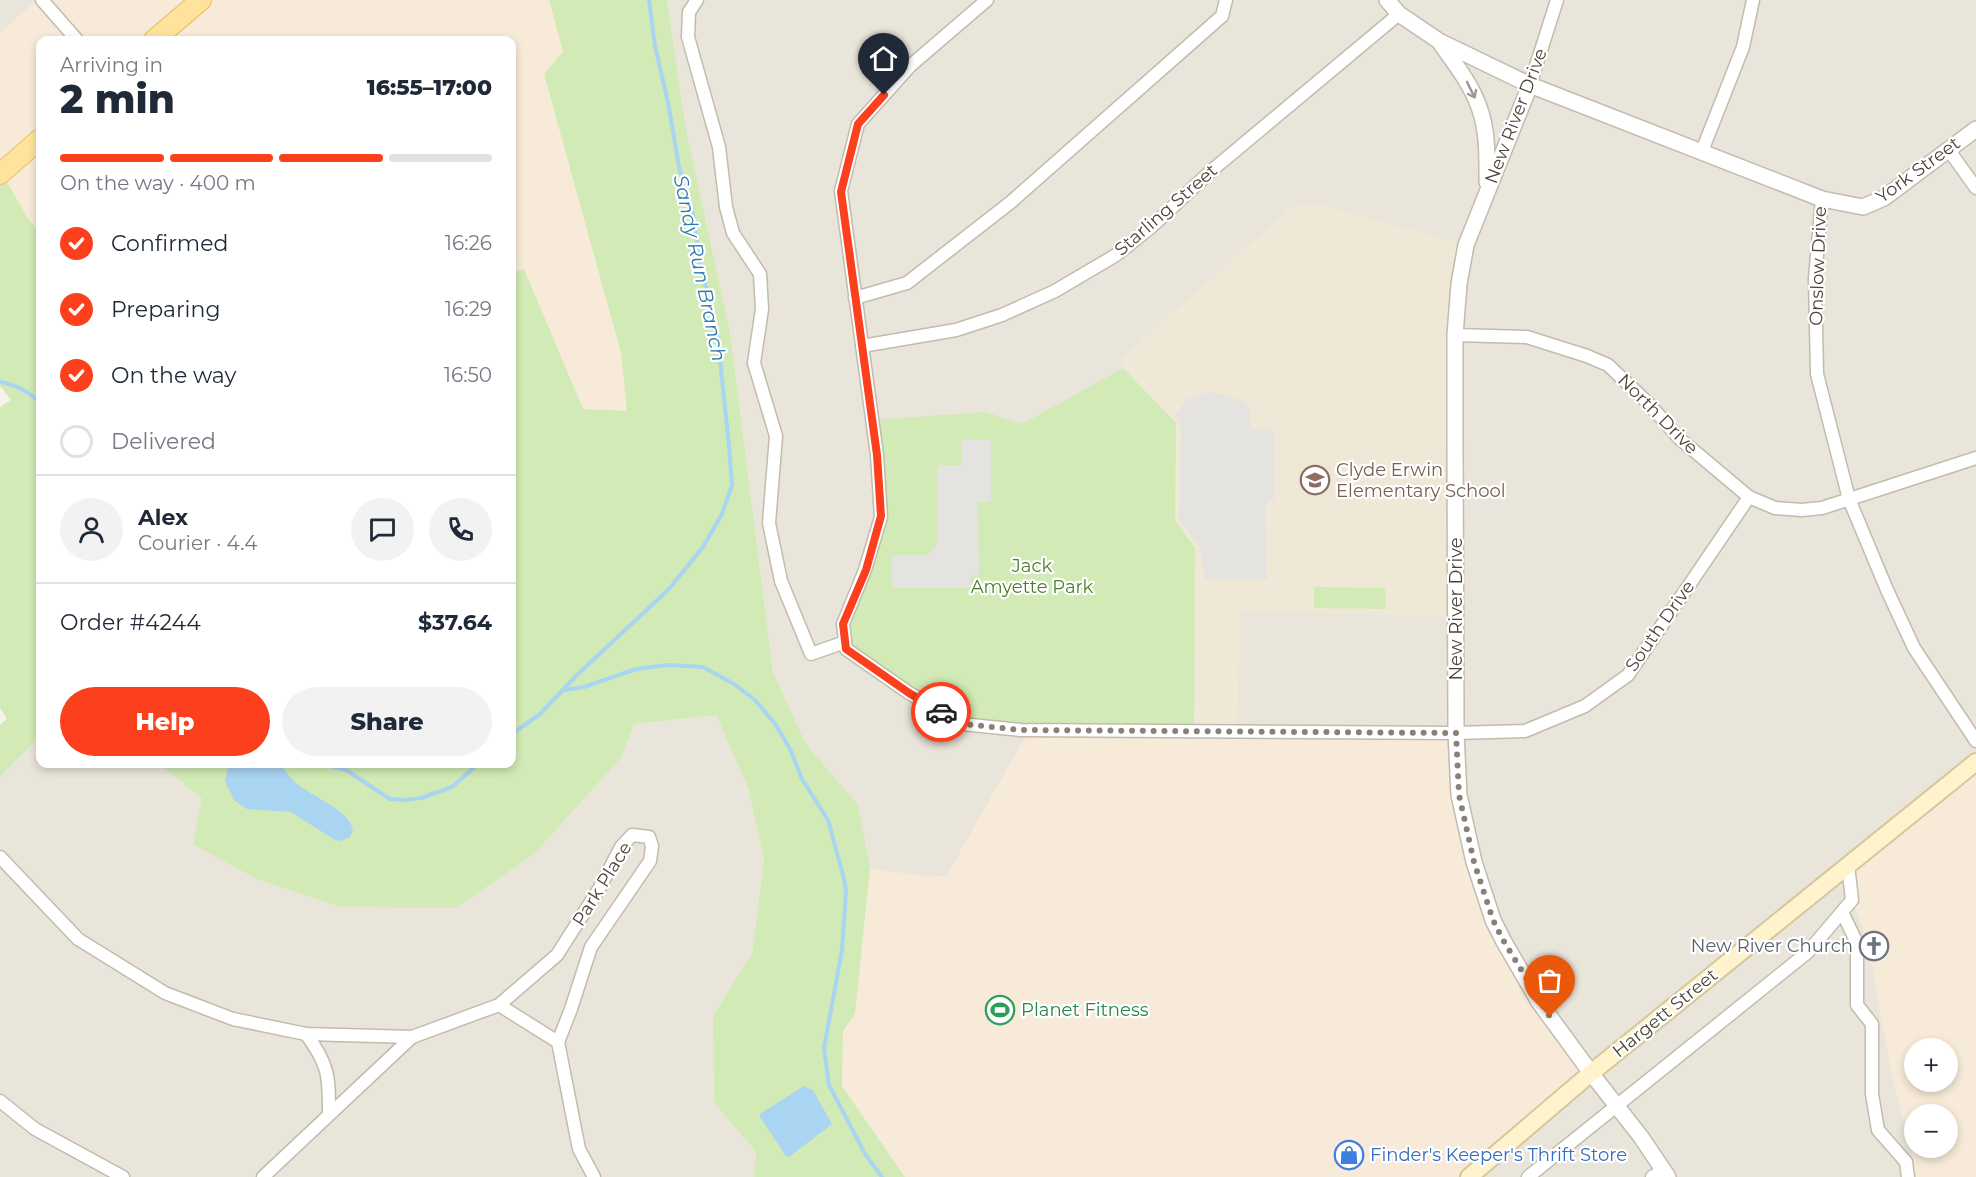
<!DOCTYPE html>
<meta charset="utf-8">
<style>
body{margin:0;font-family:Montserrat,sans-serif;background:#f2f2f3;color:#1f2937;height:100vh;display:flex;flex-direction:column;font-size:22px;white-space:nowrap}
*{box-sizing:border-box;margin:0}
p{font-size:20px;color:#747a83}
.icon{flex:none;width:33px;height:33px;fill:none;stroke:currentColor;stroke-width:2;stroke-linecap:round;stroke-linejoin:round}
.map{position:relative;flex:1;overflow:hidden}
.panel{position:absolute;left:36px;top:36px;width:480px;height:732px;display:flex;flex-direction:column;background:#fff;border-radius:12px;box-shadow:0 3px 9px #0003}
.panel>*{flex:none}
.fabs{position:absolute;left:1904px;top:1038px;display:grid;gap:12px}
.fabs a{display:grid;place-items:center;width:54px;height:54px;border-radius:50%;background:#fff;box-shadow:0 3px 9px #0003;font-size:30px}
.pin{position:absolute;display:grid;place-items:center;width:51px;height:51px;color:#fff;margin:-62px -26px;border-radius:50% 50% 50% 0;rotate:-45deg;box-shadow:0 0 6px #0007}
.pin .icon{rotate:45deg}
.courier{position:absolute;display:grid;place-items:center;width:60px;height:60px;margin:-30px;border:4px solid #fc3f1d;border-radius:50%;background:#fff;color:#222;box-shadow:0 2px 8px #0007}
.headline em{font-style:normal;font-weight:800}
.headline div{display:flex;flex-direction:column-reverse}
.headline{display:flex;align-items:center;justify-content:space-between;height:102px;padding:0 24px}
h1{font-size:39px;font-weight:800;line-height:45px}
.bar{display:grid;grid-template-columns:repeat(4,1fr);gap:9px 6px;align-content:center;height:72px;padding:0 24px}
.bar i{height:8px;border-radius:4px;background:#e0e1e3}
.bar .on{background:#fc3f1d}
.bar p{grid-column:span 4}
.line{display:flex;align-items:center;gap:15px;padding:0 24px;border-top:2px solid #e0e1e3}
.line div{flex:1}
.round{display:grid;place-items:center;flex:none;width:63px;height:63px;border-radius:32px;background:#f2f2f3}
ol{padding:0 24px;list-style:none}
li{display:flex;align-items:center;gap:18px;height:66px}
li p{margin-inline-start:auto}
li .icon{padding:6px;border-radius:50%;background:#fc3f1d;color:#fff;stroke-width:4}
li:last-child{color:#747a83}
li i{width:33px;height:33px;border:3px solid #e0e1e3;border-radius:50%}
.cta{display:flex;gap:12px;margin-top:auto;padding:12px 24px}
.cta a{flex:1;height:69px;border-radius:36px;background:#fc3f1d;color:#fff;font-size:24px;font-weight:800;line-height:69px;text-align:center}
.cta a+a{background:#f2f2f3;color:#1f2937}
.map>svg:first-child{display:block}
.residential{fill:#eae5da;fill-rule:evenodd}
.commercial{fill:#f7ead8;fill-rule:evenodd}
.education{fill:#efe8d6}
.green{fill:#d2eab5}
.parking{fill:#e5e3e0}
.water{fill:#a9d4f2}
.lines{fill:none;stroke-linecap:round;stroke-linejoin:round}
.stream{stroke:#a9d4f2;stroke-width:4}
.minor-casing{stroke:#c2bbae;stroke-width:15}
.tertiary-casing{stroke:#c2bbae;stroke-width:18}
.secondary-casing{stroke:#d6c79b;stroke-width:20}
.primary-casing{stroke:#e6c16a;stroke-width:22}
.minor{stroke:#fff;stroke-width:12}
.tertiary{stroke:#fff;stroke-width:15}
.secondary{stroke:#fff3cd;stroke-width:16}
.primary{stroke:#ffe39c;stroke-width:20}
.oneway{stroke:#9c9892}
.done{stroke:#878178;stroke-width:6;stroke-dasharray:0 10.8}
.route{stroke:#fc3f1d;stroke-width:8}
.labels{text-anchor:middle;stroke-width:4.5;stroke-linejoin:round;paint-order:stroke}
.street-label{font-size:18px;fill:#4b4439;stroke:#fff}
.education-label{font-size:18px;fill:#785e54;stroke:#fff;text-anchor:start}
.park-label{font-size:18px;fill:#4a7f2a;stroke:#fff}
.worship-label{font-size:18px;fill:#5b616d;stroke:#fff;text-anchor:end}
.leisure-label{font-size:18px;fill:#27864d;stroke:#fff;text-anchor:start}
.shop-label{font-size:18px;fill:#366cbe;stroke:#fff;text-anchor:start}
.water-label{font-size:20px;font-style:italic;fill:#2e7ab2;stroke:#fff}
</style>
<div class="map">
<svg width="1976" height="1177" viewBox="0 0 1976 1177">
<rect width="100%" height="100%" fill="#f6f3ec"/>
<g class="residential">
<path d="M0,0H37L0,33Z"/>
<path d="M667,0H1976V1177H905L857,805L806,744L773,672L730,332L686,129ZM1914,1048H1947V1082H1914ZM1914,1114H1947V1148H1914Z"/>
<path d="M716,715L748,788L764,860L752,953L713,1016L714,1103L756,1152L754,1177H0V777L40,737V764H159L202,799L456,908L533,855L621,758L634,724Z"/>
</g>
<g class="commercial">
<path d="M37,0H549L563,52L544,74L621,353L628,411L512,562V40H40V233L27,217L2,173L0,174V33Z"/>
<path d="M1029,730L1456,733L1459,795L1493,920L1591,1073L1469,1177H905L842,1086L843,1031L855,1014L870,868L928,877L947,875Z"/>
<path d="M1976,762V1177H1916L1910,1147L1891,1072L1868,943L1852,900L1848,865ZM1914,1048H1947V1082H1914ZM1914,1114H1947V1148H1914Z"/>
</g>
<path class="education" d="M1318,204L1466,245L1459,284L1456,616L1240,611L1237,731H1194L1195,548L1175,521L1176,423L1123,368L1121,359L1293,206Z"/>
<g class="green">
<path d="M549,0H667L686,129L730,332L773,672L806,744L858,805L870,868L855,1014L843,1031L842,1086L905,1177H754L756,1152L714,1103L713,1016L752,953L764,860L748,788L716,715L634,724L621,758L533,855L456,908L341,907L255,878L193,844L202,799L159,764H512V273L524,269L583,409L627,411L621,353L544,74L563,52Z"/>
<path d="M2,173L27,217L40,233V737L0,777V725L7,719L0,708V407L11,400L0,386V174Z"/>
<path d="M1123,368L1176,423L1175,521L1195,548L1194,731L962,724L846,649L843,624L881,517L872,420L985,412L1022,424Z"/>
<path d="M1314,587L1385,588L1386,609L1314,608Z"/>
</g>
<g class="parking">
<path d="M1207,392L1227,395L1250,406L1251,429H1274V499L1265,505L1267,579H1204L1201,548L1179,520L1181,433L1175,414L1188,399Z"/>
<path d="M961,440H991V501L978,502L979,575H971L970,588H892V555H928L937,543V465H961Z"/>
</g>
<g class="water">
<path d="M229,764H282C293,795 348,803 353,830L350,837L340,841L335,840L291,812L247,809L234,800L225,781Z"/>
<path d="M804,1086L813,1090L832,1124L789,1157L786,1156L760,1117V1114Z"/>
</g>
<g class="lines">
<g class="stream">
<path d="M0,382C17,385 27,391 40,402"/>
<path d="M564,690L584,687L636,669L668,665L703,667L734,684L755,700L776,725L791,751L802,779L828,820L844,879L846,891L842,950L824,1048L829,1085L865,1154L882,1177"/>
<path d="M512,734L540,714L577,675L669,589L703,547L722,514L732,485L729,446L718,340L699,259L694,218L679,167L668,102L655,46L649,0"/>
<path d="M324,764L346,770L390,799L405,800L421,798L452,787L478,764"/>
</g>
<g class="minor-casing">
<g id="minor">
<path d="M42,0L77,40"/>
<path d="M697,0L689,12L688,37L719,147L726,207L733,233L760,274L762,309L754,363L776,436L769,523L781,581L811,654L845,642"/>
<path d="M987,0L910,66L858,124L841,191L877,455L881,517L865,570L843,624L846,649L909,693L962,724L1021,730L1456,733L1525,731L1585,706L1628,675L1749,497"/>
<path d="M1530,85L1557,0"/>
<path d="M1948,149L1976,188"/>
<path d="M1702,151L1743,47L1753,0"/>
<path d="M1822,199L1815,278L1817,374L1849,499L1887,590L1914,648L1976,741"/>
<path d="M855,298L907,283L1011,202L1222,16L1226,0"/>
<path d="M1455,335L1527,337L1587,356L1608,365L1648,403L1680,439L1749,497L1775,508L1802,510L1822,508L1976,458"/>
<path d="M862,346L956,330L1002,315L1055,291L1116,255L1150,228L1211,171L1399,14"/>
<path d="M0,857L78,939L165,993L233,1019L306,1034L412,1037L499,1005L557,955L599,889L621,847L632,835L649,837L652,846L650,861L591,947L571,1009L558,1042"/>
<path d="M1842,912L1857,943V1005L1872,1024V1094L1878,1130L1906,1162L1908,1177"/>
<path d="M499,1005L558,1042L579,1149L594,1177"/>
<path d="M306,1034C329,1065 329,1076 329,1114"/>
<path d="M0,1101L35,1129L123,1177"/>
<path d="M263,1177L412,1037"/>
<path d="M1528,1177L1808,952L1852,900L1848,865"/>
<path d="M1652,1177L1664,1170"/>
</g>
</g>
<g class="tertiary-casing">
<g id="tertiary">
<path d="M1387,0L1399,14L1439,41L1530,85L1822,199L1863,207L1884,198L1976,129"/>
<path d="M1441,44C1455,64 1471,84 1479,107C1488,131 1487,157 1487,182"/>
<path d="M1530,85L1466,245L1459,284L1455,335V440L1456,733L1459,795L1474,862L1493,920L1503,940L1539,1002L1591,1073L1641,1137L1668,1177"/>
</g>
</g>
<g class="secondary-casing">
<path id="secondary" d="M1469,1177L1591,1073L1976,762"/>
</g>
<g class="primary-casing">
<g id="primary">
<path d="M154,40L201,0"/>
<path d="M0,174L40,139"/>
</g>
</g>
<use href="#minor" class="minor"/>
<use href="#tertiary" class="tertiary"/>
<use href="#secondary" class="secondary"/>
<use href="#primary" class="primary"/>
</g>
<defs><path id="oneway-shaft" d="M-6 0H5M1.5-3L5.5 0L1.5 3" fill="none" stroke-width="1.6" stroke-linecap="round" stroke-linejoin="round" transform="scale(1.5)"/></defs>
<use class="oneway" href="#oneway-shaft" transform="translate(1471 90) rotate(64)"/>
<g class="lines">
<path class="done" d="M941,712L963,724L1021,730L1456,733L1459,795L1474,862L1493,920L1503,940L1550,1017"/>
<path class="route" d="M884,95L858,124L841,192L877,455L881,516L866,570L843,624L846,649L909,693L941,712"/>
</g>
<defs>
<g id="school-ring" transform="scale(1.5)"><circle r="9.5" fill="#fff" stroke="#8d6e63" stroke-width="1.5"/><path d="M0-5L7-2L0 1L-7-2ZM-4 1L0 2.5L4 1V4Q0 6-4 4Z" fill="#8d6e63"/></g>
<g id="church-ring" transform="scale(1.5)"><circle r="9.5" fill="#fff" stroke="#6b7280" stroke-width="1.5"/><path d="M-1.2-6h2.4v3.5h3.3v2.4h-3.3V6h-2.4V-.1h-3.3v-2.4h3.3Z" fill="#6b7280"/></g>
<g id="stadium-ring" transform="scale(1.5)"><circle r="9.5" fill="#fff" stroke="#2e9e5b" stroke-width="1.5"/><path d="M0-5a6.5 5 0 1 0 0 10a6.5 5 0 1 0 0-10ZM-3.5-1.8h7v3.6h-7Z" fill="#2e9e5b"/></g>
<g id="shop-ring" transform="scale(1.5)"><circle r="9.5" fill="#fff" stroke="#3f7fe0" stroke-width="1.5"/><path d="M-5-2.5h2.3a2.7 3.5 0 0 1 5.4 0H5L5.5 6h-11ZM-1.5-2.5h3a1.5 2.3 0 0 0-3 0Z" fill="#3f7fe0"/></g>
</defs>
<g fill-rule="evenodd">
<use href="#school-ring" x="1315" y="480"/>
<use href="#church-ring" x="1874" y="946"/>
<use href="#stadium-ring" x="1000" y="1010"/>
<use href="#shop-ring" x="1349" y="1155"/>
</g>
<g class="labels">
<g class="street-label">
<text transform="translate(1516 116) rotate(-69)" y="6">New River Drive</text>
<text transform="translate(1918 170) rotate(-36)" y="6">York Street</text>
<text transform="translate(1166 210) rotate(-41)" y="6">Starling Street</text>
<text transform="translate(1818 266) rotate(-88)" y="6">Onslow Drive</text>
<text transform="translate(1658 414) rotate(45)" y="6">North Drive</text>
<text transform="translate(1456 609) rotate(-90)" y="6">New River Drive</text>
<text transform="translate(1660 626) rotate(-55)" y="6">South Drive</text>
<text transform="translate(602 884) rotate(-58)" y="6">Park Place</text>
<text transform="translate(1665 1013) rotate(-39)" y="6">Hargett Street</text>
</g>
<g class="education-label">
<text x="1336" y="476">Clyde Erwin<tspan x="1336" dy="21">Elementary School</tspan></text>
</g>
<g class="park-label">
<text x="1032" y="572">Jack<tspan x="1032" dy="21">Amyette Park</tspan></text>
</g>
<g class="worship-label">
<text x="1853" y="952">New River Church</text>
</g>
<g class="leisure-label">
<text x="1021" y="1016">Planet Fitness</text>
</g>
<g class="shop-label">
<text x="1370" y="1161">Finder's Keeper's Thrift Store</text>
</g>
<g class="water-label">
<text transform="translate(700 268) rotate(78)" y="7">Sandy Run Branch</text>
</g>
</g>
</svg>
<div class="fabs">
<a>+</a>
<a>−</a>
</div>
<div class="pin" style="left:1550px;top:1017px;background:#ea580c"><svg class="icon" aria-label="bag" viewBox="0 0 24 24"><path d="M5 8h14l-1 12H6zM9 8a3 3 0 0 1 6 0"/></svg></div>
<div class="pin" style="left:884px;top:95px;background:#1f2937"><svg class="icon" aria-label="home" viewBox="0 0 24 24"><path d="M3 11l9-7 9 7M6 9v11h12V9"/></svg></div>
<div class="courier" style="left:941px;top:712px"><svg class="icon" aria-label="car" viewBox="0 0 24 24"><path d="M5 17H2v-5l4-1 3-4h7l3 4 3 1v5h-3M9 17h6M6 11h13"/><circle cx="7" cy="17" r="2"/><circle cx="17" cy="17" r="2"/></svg></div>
<section class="panel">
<div class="headline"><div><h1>2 min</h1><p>Arriving in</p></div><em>16:55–17:00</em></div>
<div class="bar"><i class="on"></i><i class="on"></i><i class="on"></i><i></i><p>On the way · 400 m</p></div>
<ol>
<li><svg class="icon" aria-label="check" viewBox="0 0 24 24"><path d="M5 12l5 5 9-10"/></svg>Confirmed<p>16:26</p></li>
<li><svg class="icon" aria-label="check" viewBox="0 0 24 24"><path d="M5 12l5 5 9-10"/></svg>Preparing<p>16:29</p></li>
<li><svg class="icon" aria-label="check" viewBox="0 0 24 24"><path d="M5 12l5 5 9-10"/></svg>On the way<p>16:50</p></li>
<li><i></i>Delivered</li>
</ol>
<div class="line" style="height:108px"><a class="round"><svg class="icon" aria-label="person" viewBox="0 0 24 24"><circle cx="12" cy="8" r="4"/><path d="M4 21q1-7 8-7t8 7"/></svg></a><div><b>Alex</b><p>Courier · 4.4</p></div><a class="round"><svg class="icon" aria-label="chat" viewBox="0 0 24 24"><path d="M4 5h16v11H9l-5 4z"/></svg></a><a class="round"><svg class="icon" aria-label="phone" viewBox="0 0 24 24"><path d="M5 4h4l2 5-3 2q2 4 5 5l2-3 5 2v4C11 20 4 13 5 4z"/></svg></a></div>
<div class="line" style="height:78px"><div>Order #4244</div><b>$37.64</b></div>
<div class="cta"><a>Help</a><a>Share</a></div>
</section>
</div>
